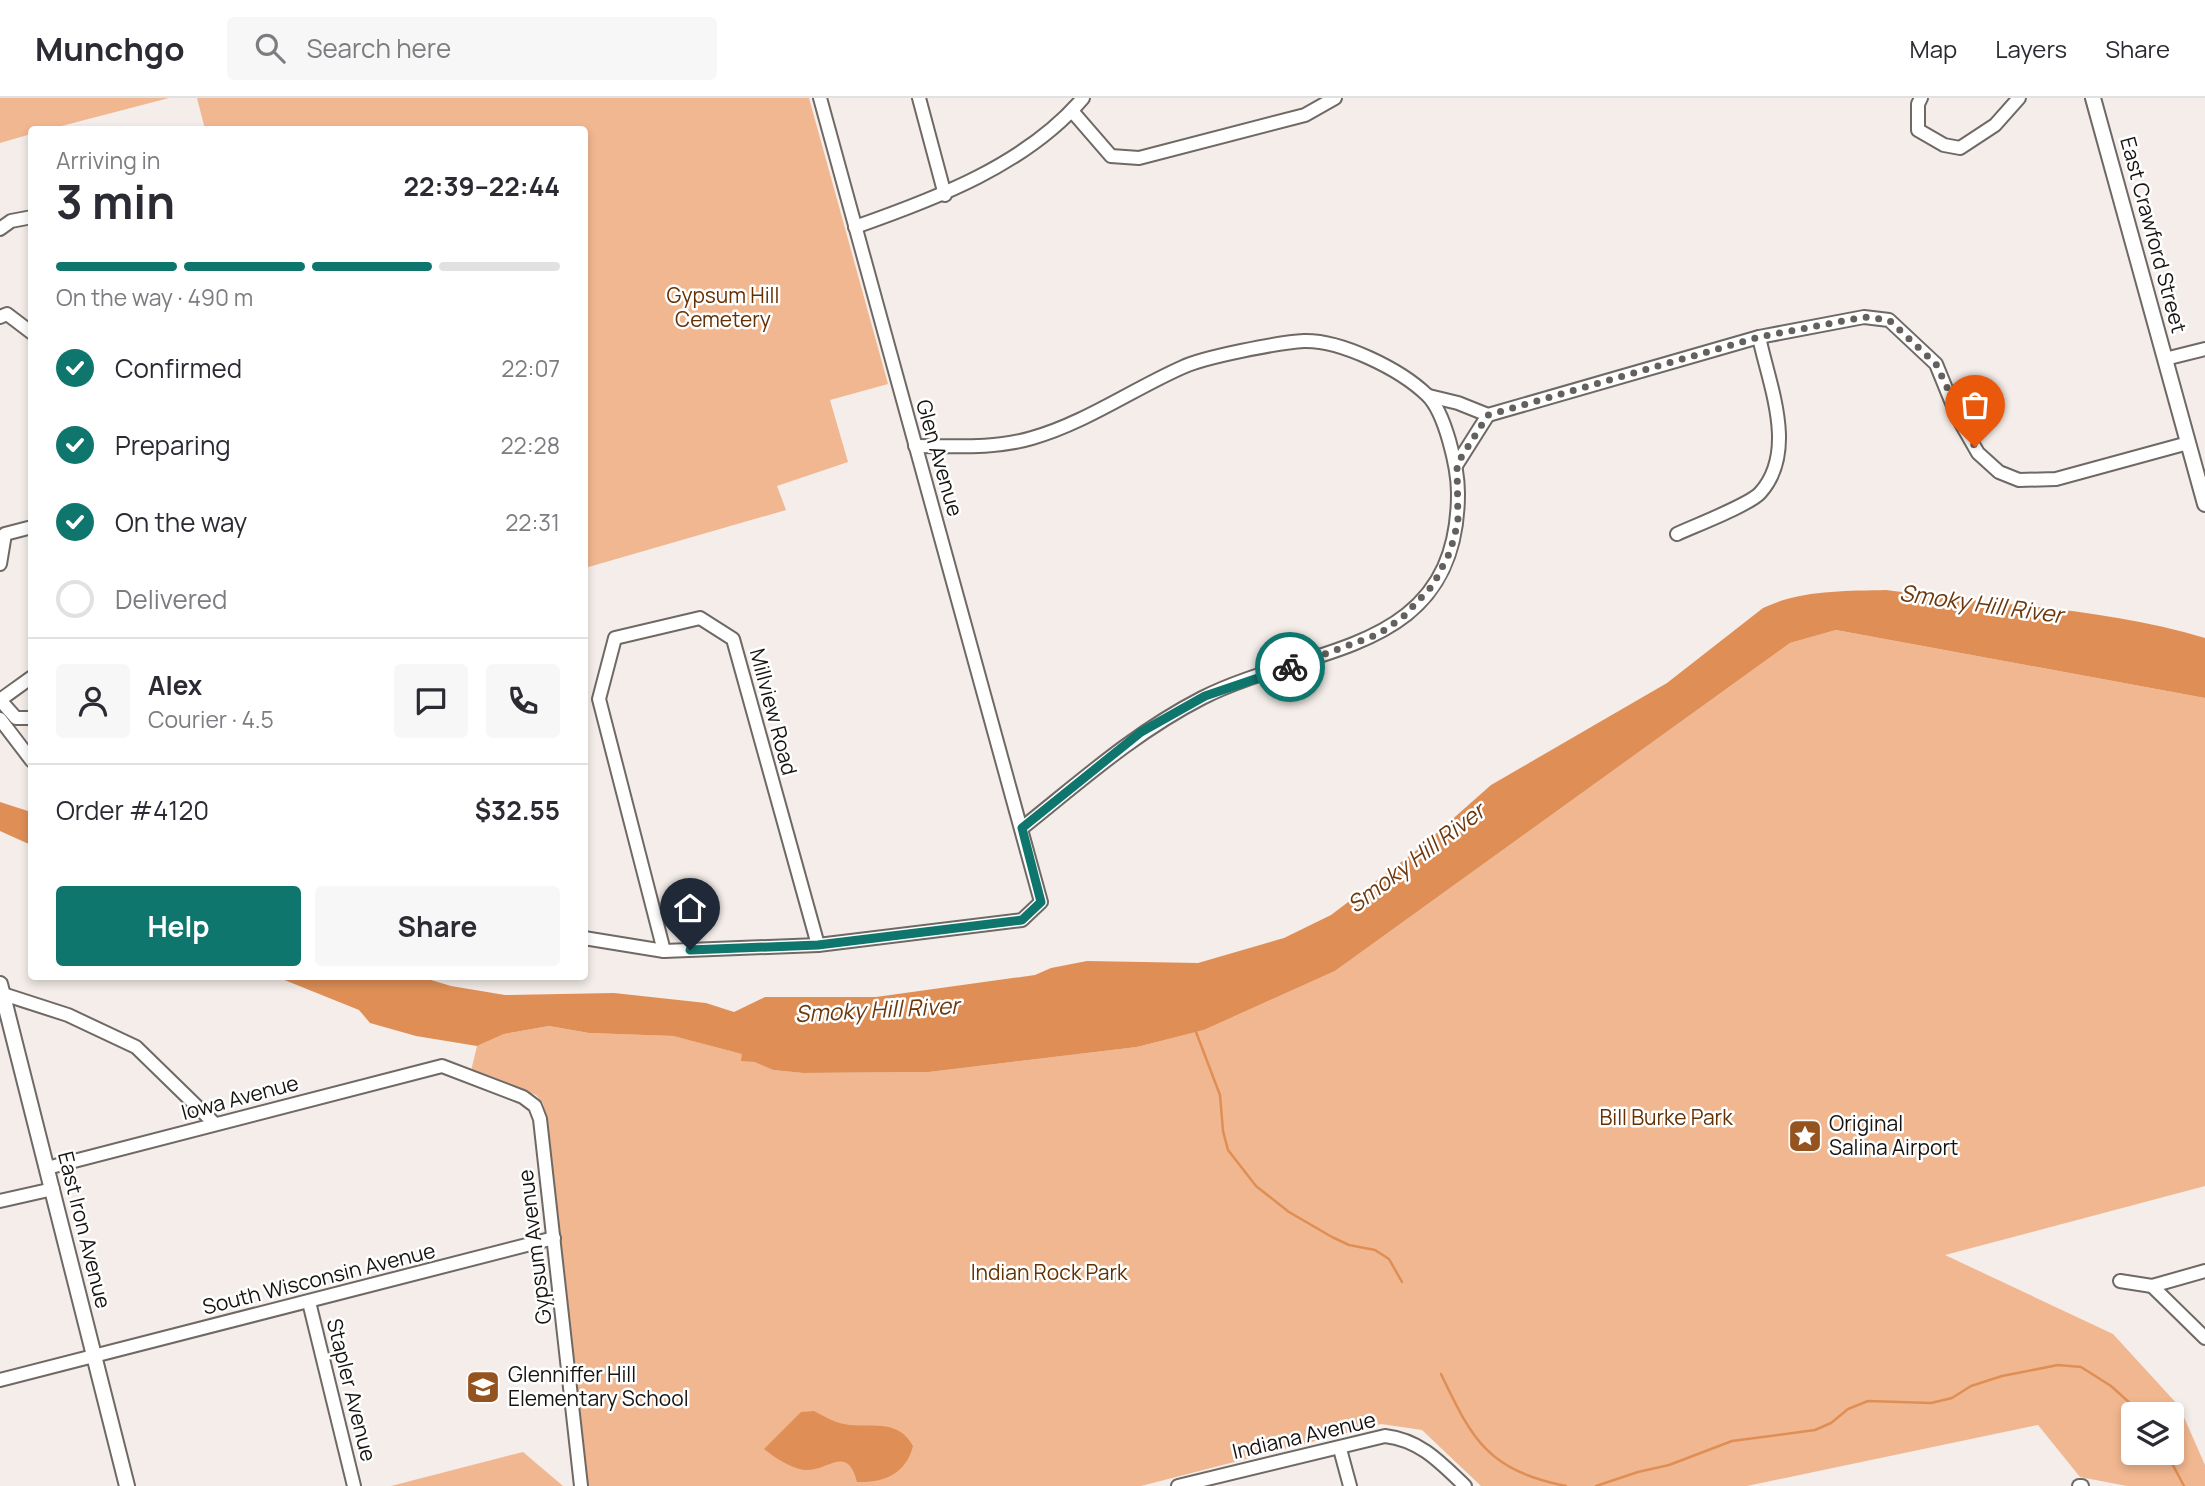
<!DOCTYPE html>
<meta charset="utf-8">
<style>
body{margin:0;font-family:Manrope,sans-serif;background:#f7f7f7;color:#2b2b33;height:100vh;display:flex;flex-direction:column;font-size:26px;white-space:nowrap}
*{box-sizing:border-box;margin:0}
p{font-size:23px;color:#7c7c81}
.icon{flex:none;width:38px;height:38px;fill:none;stroke:currentColor;stroke-width:2;stroke-linecap:round;stroke-linejoin:round}
.map{position:relative;flex:1;overflow:hidden}
.drawer{position:absolute;left:28px;top:28px;width:560px;height:854px;display:flex;flex-direction:column;background:#fff;border-radius:7px;box-shadow:0 4px 10px #0003}
.drawer>*{flex:none}
.fabs{position:absolute;left:2121px;top:1304px;display:grid;gap:14px}
.fabs a{display:grid;place-items:center;width:63px;height:63px;border-radius:7px;background:#fff;box-shadow:0 4px 10px #0003;font-size:35px}
.pin{position:absolute;display:grid;place-items:center;width:60px;height:60px;color:#fff;margin:-72px -30px;border-radius:50% 50% 50% 0;rotate:-45deg;box-shadow:0 0 7px #0007}
.pin .icon{rotate:45deg}
.courier{position:absolute;display:grid;place-items:center;width:70px;height:70px;margin:-35px;border:5px solid #0f766e;border-radius:50%;background:#fff;color:#222;box-shadow:0 2px 9px #0007}
.head em{font-style:normal;font-weight:700}
.head div{display:flex;flex-direction:column-reverse}
.head{display:flex;align-items:center;justify-content:space-between;height:119px;padding:0 28px}
h1{font-size:46px;font-weight:700;line-height:52px}
.bar{display:grid;grid-template-columns:repeat(4,1fr);gap:10px 7px;align-content:center;height:84px;padding:0 28px}
.bar i{height:9px;border-radius:5px;background:#e1e1e2}
.bar .selected{background:#0f766e}
.bar p{grid-column:span 4}
.line{display:flex;align-items:center;gap:18px;padding:0 28px;border-top:2px solid #e1e1e2}
.line div{flex:1}
.round{display:grid;place-items:center;flex:none;width:74px;height:74px;border-radius:7px;background:#f7f7f7}
ol{padding:0 28px;list-style:none}
li{display:flex;align-items:center;gap:21px;height:77px}
li p{margin-inline-start:auto}
li .icon{padding:7px;border-radius:50%;background:#0f766e;color:#fff;stroke-width:4}
li:last-child{color:#7c7c81}
li i{width:38px;height:38px;border:4px solid #e1e1e2;border-radius:50%}
.cta{display:flex;gap:14px;margin-top:auto;padding:14px 28px}
.cta a{flex:1;height:80px;border-radius:7px;background:#0f766e;color:#fff;font-size:28px;font-weight:700;line-height:80px;text-align:center}
.cta a+a{background:#f7f7f7;color:#2b2b33}
header{display:flex;align-items:center;gap:42px;box-sizing:border-box;height:98px;padding:0 35px;background:#fff;border-bottom:2px solid #e1e1e2}
header strong{font-size:33px}
nav{display:flex;gap:38px;margin-inline-start:auto;font-size:24px}
.search{width:490px;height:63px;background:#f7f7f7;display:flex;align-items:center;gap:18px;box-sizing:border-box;padding:0 24px;border-radius:7px;color:#7c7c81;font-size:26px}
.map>svg:first-child{display:block}
.green{fill:#f1b790;fill-rule:evenodd}
.water{fill:#df8f56}
.lines{fill:none;stroke-linecap:round;stroke-linejoin:round}
.stream{stroke:#df8f56;stroke-width:2.5}
.minor-casing{stroke:#6e6965;stroke-width:16}
.tertiary-casing{stroke:#6e6965;stroke-width:18}
.minor{stroke:#fff;stroke-width:12}
.tertiary{stroke:#fff;stroke-width:14}
.done{stroke:#64605d;stroke-width:7;stroke-dasharray:0 12.6}
.route{stroke:#0f766e;stroke-width:9}
.labels{text-anchor:middle;stroke-width:5;stroke-linejoin:round;paint-order:stroke}
.street-label{font-size:21px;fill:#161412;stroke:#fff}
.park-label{font-size:21px;fill:#643102;stroke:#fff}
.poi-label{font-size:21px;fill:#161412;stroke:#fff;text-anchor:start}
.water-label{font-size:23px;font-style:italic;fill:#6c380c;stroke:#fff}
</style>
<header>
<strong>Munchgo</strong>
<div class="search"><svg class="icon" aria-label="search" viewBox="0 0 24 24"><circle cx="10" cy="10" r="6"/><path d="M15 15l6 6"/></svg>Search here</div>
<nav><a>Map</a><a>Layers</a><a>Share</a></nav>
</header>
<div class="map">
<svg width="2205" height="1388" viewBox="0 0 2205 1388">
<rect width="100%" height="100%" fill="#f4ede9"/>
<g class="green">
<path d="M0,0H169L50,31L32,32L31,36L0,45Z"/>
<path d="M197,0H809L888,286L830,302L848,364L777,388L786,412L585,470L584,32L205,31Z"/>
<path d="M1836,532L2205,600V1088L1945,1157L2113,1236L2179,1308L2205,1367V1388H2127L2080,1379L2038,1327L1747,1388H1481L1422,1332L1381,1326L1141,1388H587L546,1017L543,1005L536,997L471,973L477,948L504,936L549,928L589,935L673,938L743,956L773,972L803,975L929,974L1137,949L1204,932L1335,873L1790,545ZM2133,1316H2172V1354H2133Z"/>
<path d="M523,1354L563,1388H391Z"/>
</g>
<g class="water">
<path d="M1886,492C1992,507 2102,509 2205,540V600L1836,532L1790,545L1335,873L1204,932L1137,949L929,974L803,975L773,972L755,964L741,963L742,956L673,938L589,935L549,928L504,936L477,948L416,938L370,925L359,912L277,879H421L451,888L505,897L614,895L706,905L734,914L765,899H876L1035,877L1051,870L1087,863L1198,865L1284,840L1331,817L1421,749L1491,687L1667,585L1763,510C1800,492 1845,493 1886,492Z"/>
<path d="M0,704L31,714V747L0,733Z"/>
<path d="M814,1313C825,1319 837,1326 850,1327C875,1329 899,1322 913,1348C906,1376 884,1385 857,1384C847,1345 828,1374 804,1372C790,1370 774,1359 764,1351L801,1314Z"/>
</g>
<g class="lines">
<g class="stream">
<path d="M1196,934L1220,997L1223,1033L1228,1052L1256,1088L1289,1114L1332,1139L1349,1147L1375,1152L1389,1161L1402,1184"/>
<path d="M1441,1276C1473,1343 1488,1372 1566,1388"/>
<path d="M2166,1354L2184,1388"/>
<path d="M1596,1388L1638,1374L1669,1367L1732,1343L1815,1332L1831,1325L1848,1311L1868,1303L1931,1305L1952,1300L1971,1288L2002,1278L2058,1267L2081,1269L2111,1288L2142,1316"/>
</g>
<g class="minor-casing">
<g id="minor">
<path d="M919,0L945,97"/>
<path d="M1921,0L1918,6V32L1944,47L1960,50L1995,27L2019,0"/>
<path d="M1072,13L1111,58L1139,60L1305,17L1335,0"/>
<path d="M855,129C935,101 1026,67 1083,0"/>
<path d="M0,131L11,123L32,119"/>
<path d="M0,219L7,216L32,235"/>
<path d="M2165,261L2205,251"/>
<path d="M1429,298L1458,305L1488,317L1457,366"/>
<path d="M1488,317L1759,239L1864,219L1889,222L1936,266L1958,320L1978,355L1999,374L2019,382L2056,381L2188,345"/>
<path d="M915,348C954,348 995,351 1032,340C1085,325 1133,291 1183,269C1204,259 1281,244 1304,243C1341,242 1400,271 1427,297C1445,314 1458,370 1458,395C1458,559 1308,546 1202,600C1134,635 1081,683 1022,730"/>
<path d="M1677,436C1694,428 1749,407 1760,395C1798,353 1769,287 1759,239"/>
<path d="M0,466L5,436L32,429"/>
<path d="M0,602L16,620H32"/>
<path d="M0,602L32,579"/>
<path d="M0,621L32,663"/>
<path d="M584,840L664,853L818,847L1022,822L1041,804L820,0"/>
<path d="M664,853L599,601L615,540L700,520L733,541L818,847"/>
<path d="M0,895L68,917L136,949L215,1026"/>
<path d="M47,1070L442,968L523,999L535,1008L540,1021L581,1388"/>
<path d="M0,1103L53,1091"/>
<path d="M2120,1183L2152,1188L2205,1173"/>
<path d="M2152,1188L2205,1240"/>
<path d="M309,1204L354,1388"/>
<path d="M0,1282L554,1140"/>
<path d="M1340,1351L1350,1388"/>
<path d="M1178,1388L1385,1338C1420,1342 1440,1364 1465,1388"/>
<path d="M2079,1388H2082"/>
</g>
</g>
<g class="tertiary-casing">
<g id="tertiary">
<path d="M2093,0L2205,406"/>
<path d="M0,886L127,1388"/>
</g>
</g>
<use href="#minor" class="minor"/>
<use href="#tertiary" class="tertiary"/>
</g>
<g class="lines">
<path class="done" d="M1290,569L1379,536L1403,519L1433,487L1450,454L1458,424L1457,366L1488,317L1759,239L1864,219L1889,222L1936,266L1975,349"/>
<path class="route" d="M690,852L818,847L1022,822L1041,804L1022,730L1141,634L1205,598L1290,569"/>
</g>
<defs>
<g id="sight-square" transform="scale(1.75)"><rect x="-9" y="-9" width="18" height="18" rx="4" fill="#94531f" stroke="#fff"/><path d="M0-6L1.8-2.2L6-1.7L2.9 1.2L3.7 5.4L0 3.3L-3.7 5.4L-2.9 1.2L-6-1.7L-1.8-2.2Z" fill="#fff"/></g>
<g id="school-square" transform="scale(1.75)"><rect x="-9" y="-9" width="18" height="18" rx="4" fill="#94531f" stroke="#fff"/><path d="M0-5L7-2L0 1L-7-2ZM-4 1L0 2.5L4 1V4Q0 6-4 4Z" fill="#fff"/></g>
</defs>
<g fill-rule="evenodd">
<use href="#sight-square" x="1805" y="1038"/>
<use href="#school-square" x="483" y="1289"/>
</g>
<g class="labels">
<g class="street-label">
<text transform="translate(2153 137) rotate(75)" y="7">East Crawford Street</text>
<text transform="translate(939 360) rotate(74)" y="7">Glen Avenue</text>
<text transform="translate(773 614) rotate(75)" y="7">Millview Road</text>
<text transform="translate(240 1000) rotate(-15)" y="7">Iowa Avenue</text>
<text transform="translate(84 1132) rotate(76)" y="7">East Iron Avenue</text>
<text transform="translate(535 1149) rotate(-97)" y="7">Gypsum Avenue</text>
<text transform="translate(319 1181) rotate(-14)" y="7">South Wisconsin Avenue</text>
<text transform="translate(351 1292) rotate(76)" y="7">Stapler Avenue</text>
<text transform="translate(1304 1338) rotate(-13)" y="7">Indiana Avenue</text>
</g>
<g class="park-label">
<text x="723" y="205">Gypsum Hill<tspan x="723" dy="24">Cemetery</tspan></text>
<text x="1666" y="1027">Bill Burke Park</text>
<text x="1049" y="1182">Indian Rock Park</text>
</g>
<g class="poi-label">
<text x="1829" y="1033">Original<tspan x="1829" dy="24">Salina Airport</tspan></text>
<text x="508" y="1284">Glenniffer Hill<tspan x="508" dy="24">Elementary School</tspan></text>
</g>
<g class="water-label">
<text transform="translate(1981 506) rotate(8)" y="8">Smoky Hill River</text>
<text transform="translate(1416 760) rotate(-37)" y="8">Smoky Hill River</text>
<text transform="translate(877 912) rotate(-3)" y="8">Smoky Hill River</text>
</g>
</g>
</svg>
<div class="fabs">
<a><svg class="icon" aria-label="layers" viewBox="0 0 24 24"><path d="M12 4l9 5-9 5-9-5zM3 14l9 5 9-5"/></svg></a>
</div>
<div class="pin" style="left:1975px;top:349px;background:#ea580c"><svg class="icon" aria-label="bag" viewBox="0 0 24 24"><path d="M5 8h14l-1 12H6zM9 8a3 3 0 0 1 6 0"/></svg></div>
<div class="pin" style="left:690px;top:852px;background:#1f2937"><svg class="icon" aria-label="home" viewBox="0 0 24 24"><path d="M3 11l9-7 9 7M6 9v11h12V9"/></svg></div>
<div class="courier" style="left:1290px;top:569px"><svg class="icon" aria-label="bike" viewBox="0 0 24 24"><circle cx="6" cy="16" r="4"/><circle cx="18" cy="16" r="4"/><path d="M6 16l4-8h5l3 8M10 8l3 8H6M13 5h3"/></svg></div>
<section class="drawer">
<div class="head"><div><h1>3 min</h1><p>Arriving in</p></div><em>22:39–22:44</em></div>
<div class="bar"><i class="selected"></i><i class="selected"></i><i class="selected"></i><i></i><p>On the way · 490 m</p></div>
<ol>
<li><svg class="icon" aria-label="check" viewBox="0 0 24 24"><path d="M5 12l5 5 9-10"/></svg>Confirmed<p>22:07</p></li>
<li><svg class="icon" aria-label="check" viewBox="0 0 24 24"><path d="M5 12l5 5 9-10"/></svg>Preparing<p>22:28</p></li>
<li><svg class="icon" aria-label="check" viewBox="0 0 24 24"><path d="M5 12l5 5 9-10"/></svg>On the way<p>22:31</p></li>
<li><i></i>Delivered</li>
</ol>
<div class="line" style="height:126px"><a class="round"><svg class="icon" aria-label="person" viewBox="0 0 24 24"><circle cx="12" cy="8" r="4"/><path d="M4 21q1-7 8-7t8 7"/></svg></a><div><b>Alex</b><p>Courier · 4.5</p></div><a class="round"><svg class="icon" aria-label="chat" viewBox="0 0 24 24"><path d="M4 5h16v11H9l-5 4z"/></svg></a><a class="round"><svg class="icon" aria-label="phone" viewBox="0 0 24 24"><path d="M5 4h4l2 5-3 2q2 4 5 5l2-3 5 2v4C11 20 4 13 5 4z"/></svg></a></div>
<div class="line" style="height:91px"><div>Order #4120</div><b>$32.55</b></div>
<div class="cta"><a>Help</a><a>Share</a></div>
</section>
</div>
